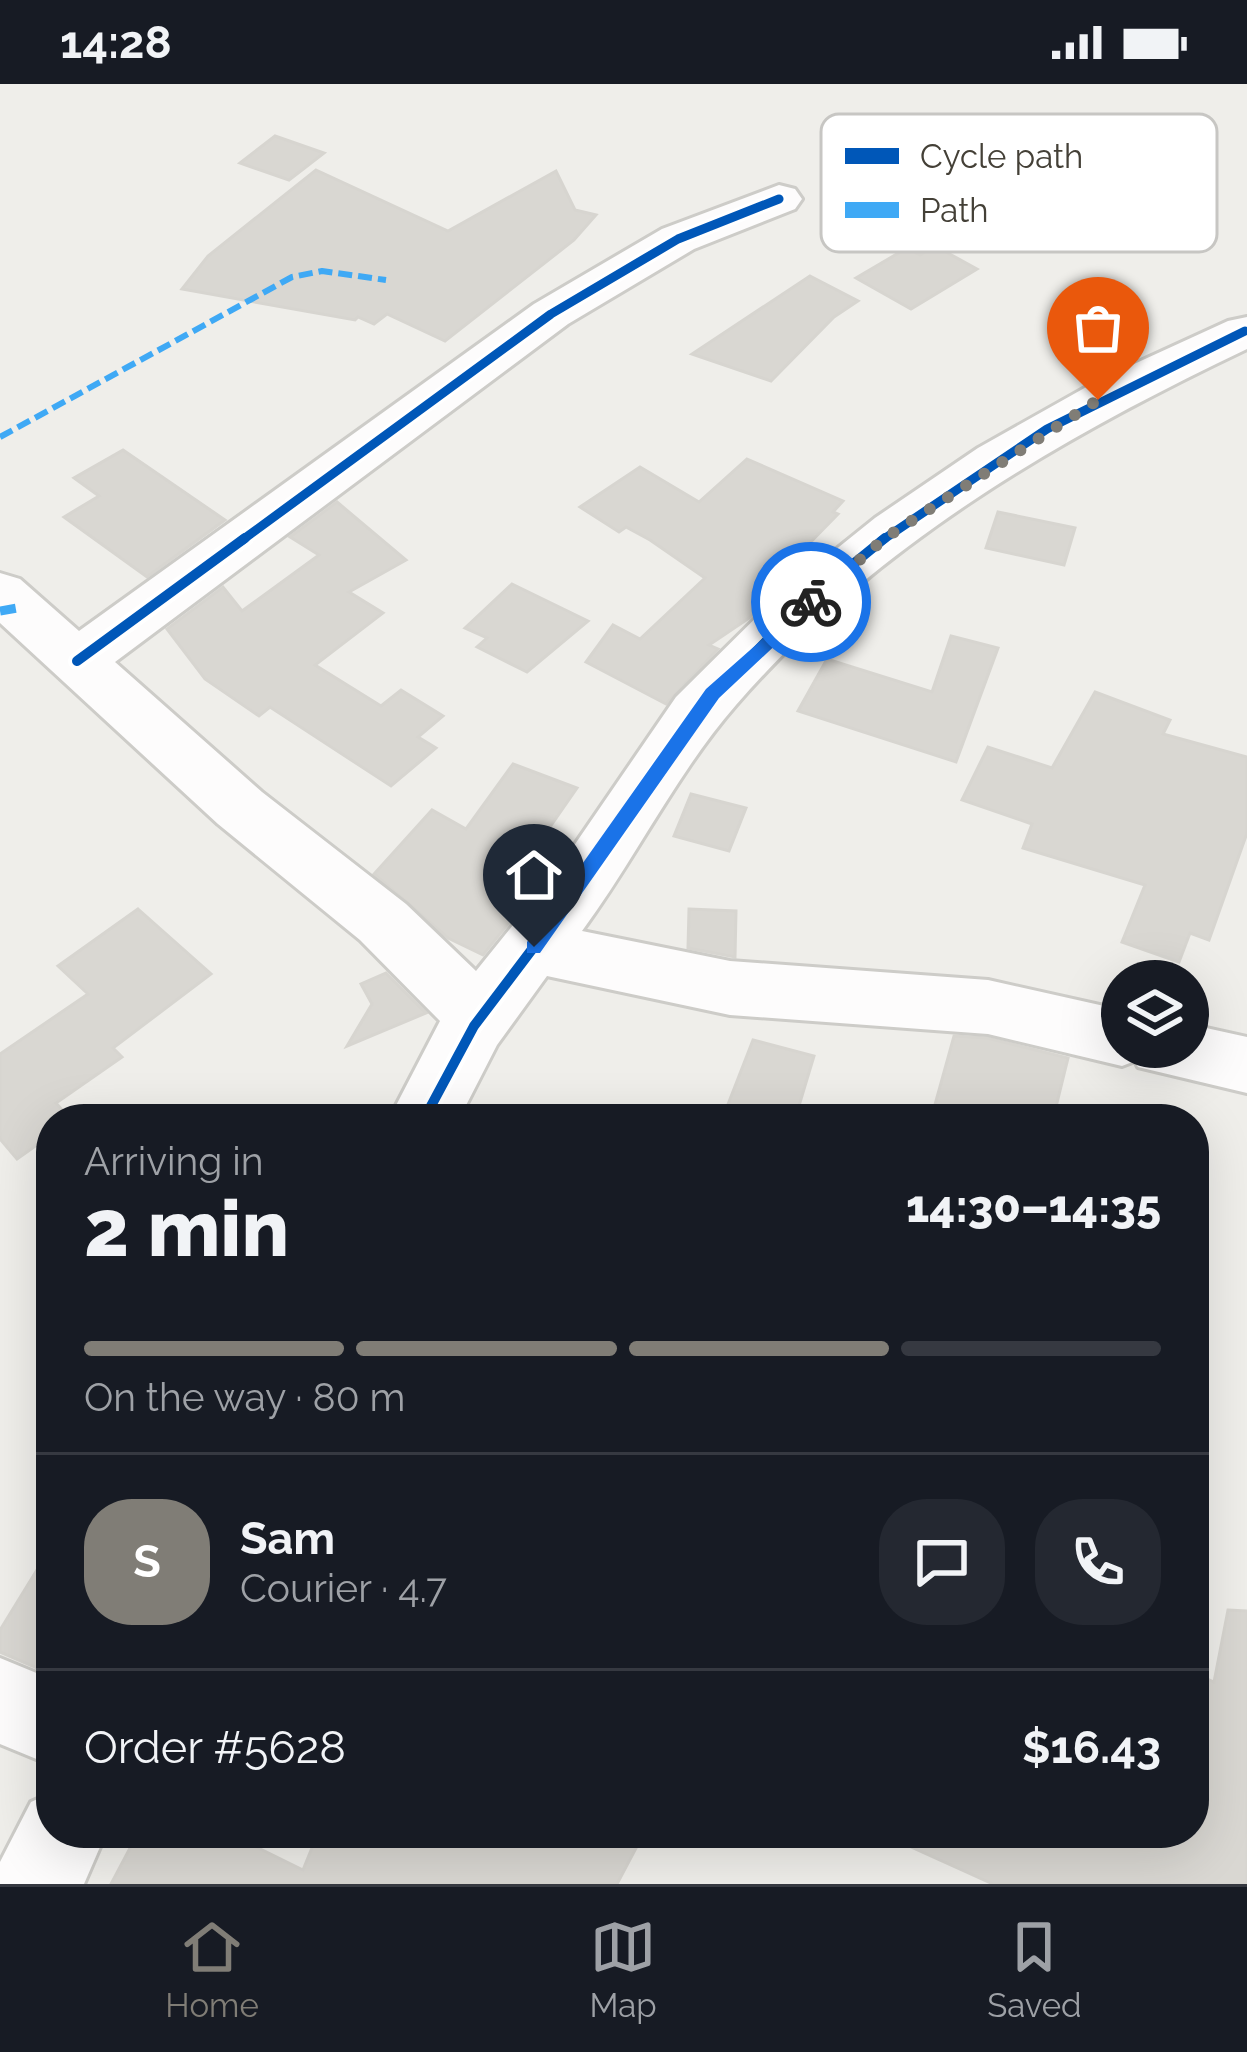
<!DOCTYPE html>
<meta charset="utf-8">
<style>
body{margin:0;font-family:Raleway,sans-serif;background:#242831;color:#f1f3f6;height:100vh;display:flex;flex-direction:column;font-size:45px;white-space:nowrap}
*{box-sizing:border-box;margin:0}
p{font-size:39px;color:#9ea1a6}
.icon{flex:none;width:66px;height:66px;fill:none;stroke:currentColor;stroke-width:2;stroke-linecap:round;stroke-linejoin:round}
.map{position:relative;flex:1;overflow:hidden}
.sheet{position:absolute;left:36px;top:1020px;width:1173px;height:744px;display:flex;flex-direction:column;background:#171b24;border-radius:48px;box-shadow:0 12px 48px #0002}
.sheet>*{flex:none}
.fabs{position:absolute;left:1101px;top:876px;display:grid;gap:24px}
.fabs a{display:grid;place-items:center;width:108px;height:108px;border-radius:50%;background:#171b24;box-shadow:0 12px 48px #0002;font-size:60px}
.pin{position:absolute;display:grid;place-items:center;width:102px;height:102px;color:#fff;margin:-123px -51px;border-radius:50% 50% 50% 0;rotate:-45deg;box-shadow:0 0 12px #0007}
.pin .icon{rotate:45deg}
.courier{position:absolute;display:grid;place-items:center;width:120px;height:120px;margin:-60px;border:9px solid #1a73e8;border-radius:50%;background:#fff;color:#222;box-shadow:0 3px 15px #0007}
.summary em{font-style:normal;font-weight:800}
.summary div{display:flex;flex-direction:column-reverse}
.summary{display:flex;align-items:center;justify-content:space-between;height:204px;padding:0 48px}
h1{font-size:78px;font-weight:800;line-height:90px}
.bar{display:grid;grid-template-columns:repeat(4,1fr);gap:18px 12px;align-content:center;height:144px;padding:0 48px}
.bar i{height:15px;border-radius:9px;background:#363941}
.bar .selected{background:#807d76}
.bar p{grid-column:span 4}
.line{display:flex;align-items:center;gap:30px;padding:0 48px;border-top:3px solid #363941}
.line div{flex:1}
.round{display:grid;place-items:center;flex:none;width:126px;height:126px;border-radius:48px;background:#242831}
.status{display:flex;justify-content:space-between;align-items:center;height:84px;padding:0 60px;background:#171b24;direction:ltr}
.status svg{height:33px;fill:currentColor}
.dock{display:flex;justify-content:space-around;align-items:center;height:168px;border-top:3px solid #363941;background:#171b24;font-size:33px;color:#9ea1a6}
.dock a{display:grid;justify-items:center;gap:6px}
.dock .selected{color:#807d76}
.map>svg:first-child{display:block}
.building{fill:#d9d7d2;stroke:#d7d5d0;stroke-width:3}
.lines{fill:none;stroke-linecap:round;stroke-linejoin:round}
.minor-casing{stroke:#cdccc8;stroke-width:6}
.minor{fill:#fdfcfc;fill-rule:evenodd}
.quiet-far1{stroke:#3fa9f5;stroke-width:6;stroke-dasharray:14 6;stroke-linecap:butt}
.quiet{stroke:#3fa9f5;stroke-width:9;stroke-dasharray:16 9;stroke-linecap:butt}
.cycleway-far1-casing{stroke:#fff;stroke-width:15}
.cycleway-casing{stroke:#fff;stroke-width:18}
.cycleway-far1{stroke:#0057b8;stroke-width:9}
.cycleway{stroke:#0057b8;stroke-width:10}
.route{fill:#1a73e8}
.done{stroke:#807d76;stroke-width:12;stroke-dasharray:0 21.6}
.key{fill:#fff;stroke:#c7c6c3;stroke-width:3}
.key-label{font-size:33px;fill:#444037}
</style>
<div class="status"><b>14:28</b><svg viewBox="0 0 49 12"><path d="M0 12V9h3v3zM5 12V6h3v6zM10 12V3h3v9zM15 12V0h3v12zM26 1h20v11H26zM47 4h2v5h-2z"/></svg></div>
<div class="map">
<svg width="1247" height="1800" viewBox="0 0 1247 1800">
<rect width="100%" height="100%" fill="#efeeea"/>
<g class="building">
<path d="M275,52L324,69L289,96L240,79Z"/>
<path d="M316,86L448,147L556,87L575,126L596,131L574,156L445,257L387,230L374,240L358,233L355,236L182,205L208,172Z"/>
<path d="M935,162L977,185L911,225L856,194L907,164L920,171Z"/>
<path d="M810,192L858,217L834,233L771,297L692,270Z"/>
<path d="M123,366L225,436L147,493L64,433L99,412L74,394Z"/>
<path d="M747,375L843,417L833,428L838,430L798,471L811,479L769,508L773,511L749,534L709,561L718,565L666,620L586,578L613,541L640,555L705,494L650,456L626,443L619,448L580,423L640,383L699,418Z"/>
<path d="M337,418L406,476L349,508L383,529L315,581L381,622L401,606L443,632L418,653L436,664L391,702L270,623L259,632L205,595L167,545L223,503L242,527L319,471L290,453Z"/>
<path d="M998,428L1075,444L1064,481L986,464Z"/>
<path d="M512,500L588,537L527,588L477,563L487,554L465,544Z"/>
<path d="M951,552L998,564L956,678L798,627L827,575L932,608Z"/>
<path d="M1095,608L1170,636L1163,650L1247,673V749L1209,856L1190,849L1179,878L1122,858L1145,801L1023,764L1032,740L962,716L988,663L1052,684Z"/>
<path d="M513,680L577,704L495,822L516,830L483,871L448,854L374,790L432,726L466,745Z"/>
<path d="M691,710L746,724L729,767L674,752Z"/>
<path d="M138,825L211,890L113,964L122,973L56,1019L70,1035H51V1051L17,1075L0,1055V970L88,910L58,882Z"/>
<path d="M689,825L736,827L735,873L688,864Z"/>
<path d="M386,889L426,929L347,962L372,920L361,900Z"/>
<path d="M954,952L987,954L1068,974L1053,1035H931Z"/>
<path d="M753,956L814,972L795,1035H773L727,1023Z"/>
<path d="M51,1463V1590L0,1568V1546Z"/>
<path d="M1228,1526L1247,1527V1800H993L880,1749H1194V1589L1214,1598Z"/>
<path d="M138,1749H228L303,1786L318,1749H644L617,1800H111Z"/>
</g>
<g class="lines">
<g class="minor-casing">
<g id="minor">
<path d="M779,101L795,105L802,115L795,125L694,165L568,240L115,578L262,708L406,820L476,887L558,785L676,613L778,512L875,434L978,364L1097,297L1228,237L1247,233V265C1058,355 875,461 736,621C676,690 636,774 582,847L730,877L988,896L1122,926V963H1188V940L1247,953V1009L1138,983L1135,977L1122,982L988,950L730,931L547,892L497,961L459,1035H389L440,937L360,856L218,740L0,539V489L20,495L79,547L534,220L662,145Z"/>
<path d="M0,1574L51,1595V1681L0,1660Z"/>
<path d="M51,1709V1749H106L84,1800H0V1778L31,1718Z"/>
</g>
</g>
<use href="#minor" class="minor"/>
<path class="quiet-far1" d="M0,353L292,193L322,187L386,196"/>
<path class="quiet" d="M0,527L17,524"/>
<g class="cycleway-far1-casing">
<g id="cycleway-far1">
<path d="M241,457L551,230L678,155L779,115"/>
<path d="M881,457L1047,345L1245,247"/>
</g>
</g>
<g class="cycleway-casing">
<g id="cycleway">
<path d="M77,577L245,454"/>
<path d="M424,1035L474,942L580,802L697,628L798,525L885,454"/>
</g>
</g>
<use href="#cycleway-far1" class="cycleway-far1"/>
<use href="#cycleway" class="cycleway"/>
</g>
<path class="route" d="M811,512L819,518L817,522L719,614L540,869H527V858L706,605Z"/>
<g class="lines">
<path class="done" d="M811,518L885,454L1098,316"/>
</g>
<rect x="821" y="30" width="396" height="138" rx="18" class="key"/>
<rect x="845" y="64" width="54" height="16" fill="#0057b8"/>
<rect x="845" y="118" width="54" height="16" fill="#3fa9f5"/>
<g class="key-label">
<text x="920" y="84">Cycle path</text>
<text x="920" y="138">Path</text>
</g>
</svg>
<div class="fabs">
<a><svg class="icon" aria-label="layers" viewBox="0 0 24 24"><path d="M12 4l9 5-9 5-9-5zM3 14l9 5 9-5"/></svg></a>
</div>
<div class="pin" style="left:1098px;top:316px;background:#ea580c"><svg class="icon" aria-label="bag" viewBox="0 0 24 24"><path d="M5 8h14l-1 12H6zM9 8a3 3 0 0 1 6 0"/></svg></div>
<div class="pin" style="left:534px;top:863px;background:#1f2937"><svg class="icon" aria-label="home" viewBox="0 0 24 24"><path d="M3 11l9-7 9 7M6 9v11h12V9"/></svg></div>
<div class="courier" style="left:811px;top:518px"><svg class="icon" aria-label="bike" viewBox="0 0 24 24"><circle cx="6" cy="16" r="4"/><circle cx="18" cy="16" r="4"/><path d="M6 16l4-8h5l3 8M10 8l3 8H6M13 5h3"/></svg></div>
<section class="sheet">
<div class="summary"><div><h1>2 min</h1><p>Arriving in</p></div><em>14:30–14:35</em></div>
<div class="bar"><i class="selected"></i><i class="selected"></i><i class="selected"></i><i></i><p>On the way · 80 m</p></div>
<div class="line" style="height:216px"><b class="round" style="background:#807d76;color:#fff">S</b><div><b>Sam</b><p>Courier · 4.7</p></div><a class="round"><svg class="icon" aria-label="chat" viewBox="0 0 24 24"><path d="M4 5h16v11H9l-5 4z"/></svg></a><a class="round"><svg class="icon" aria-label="phone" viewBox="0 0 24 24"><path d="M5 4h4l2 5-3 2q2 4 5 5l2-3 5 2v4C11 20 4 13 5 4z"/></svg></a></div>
<div class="line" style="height:156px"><div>Order #5628</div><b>$16.43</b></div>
</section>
</div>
<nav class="dock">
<a class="selected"><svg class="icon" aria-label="home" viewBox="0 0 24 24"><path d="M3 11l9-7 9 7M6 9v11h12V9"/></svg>Home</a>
<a><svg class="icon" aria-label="map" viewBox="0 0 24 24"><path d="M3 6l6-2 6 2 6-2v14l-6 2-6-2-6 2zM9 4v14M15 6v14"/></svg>Map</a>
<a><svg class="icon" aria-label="saved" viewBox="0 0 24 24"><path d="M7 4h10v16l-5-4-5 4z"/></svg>Saved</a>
</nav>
